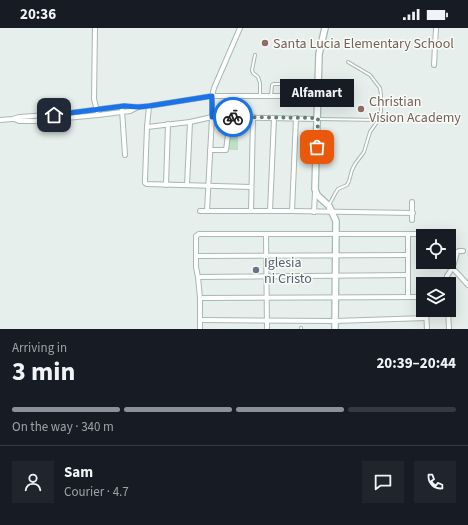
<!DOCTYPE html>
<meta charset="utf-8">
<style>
body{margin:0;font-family:"Source Sans 3",sans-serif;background:#20242c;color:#f1f3f6;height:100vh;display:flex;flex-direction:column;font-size:15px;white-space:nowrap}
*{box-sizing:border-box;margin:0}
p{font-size:13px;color:#9ea1a6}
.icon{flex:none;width:22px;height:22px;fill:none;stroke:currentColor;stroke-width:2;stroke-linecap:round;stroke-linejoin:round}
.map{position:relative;height:301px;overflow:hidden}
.panel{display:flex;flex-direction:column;background:#171b24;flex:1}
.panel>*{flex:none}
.buttons{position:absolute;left:416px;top:201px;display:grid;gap:8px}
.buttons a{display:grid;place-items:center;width:40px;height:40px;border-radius:0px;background:#171b24;box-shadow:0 4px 16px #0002;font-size:20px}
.pin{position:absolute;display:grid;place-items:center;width:34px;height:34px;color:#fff;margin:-17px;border-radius:8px;box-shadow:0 2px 6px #0006}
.courier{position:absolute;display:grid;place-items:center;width:40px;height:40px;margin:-20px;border:3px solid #1a73e8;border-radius:50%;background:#fff;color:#222;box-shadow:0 1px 5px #0007}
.bubble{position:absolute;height:28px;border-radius:0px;background:#171b24;box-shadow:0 4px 16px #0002;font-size:13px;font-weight:700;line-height:28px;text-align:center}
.head em{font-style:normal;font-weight:700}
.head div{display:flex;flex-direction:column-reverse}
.head{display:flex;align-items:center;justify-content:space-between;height:68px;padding:0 12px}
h1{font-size:26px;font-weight:700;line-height:30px}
.bar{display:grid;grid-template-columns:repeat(4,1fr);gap:6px 4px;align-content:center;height:48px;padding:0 12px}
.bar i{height:5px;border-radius:3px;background:#363941}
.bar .on{background:#8c9099}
.bar p{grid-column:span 4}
.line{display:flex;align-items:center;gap:10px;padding:0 12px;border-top:1px solid #363941}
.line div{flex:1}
.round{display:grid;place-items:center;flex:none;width:42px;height:42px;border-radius:0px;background:#20242c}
.status{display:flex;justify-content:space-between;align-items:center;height:28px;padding:0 20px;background:#171b24;direction:ltr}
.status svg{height:11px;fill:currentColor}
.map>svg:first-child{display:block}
.grass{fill:#bfe0c8}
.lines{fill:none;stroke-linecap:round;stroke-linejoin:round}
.lane-casing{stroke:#a8b8b2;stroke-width:4}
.street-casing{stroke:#a8b8b2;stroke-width:6}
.secondary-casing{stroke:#a4bbb3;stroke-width:8}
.lane{stroke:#fff;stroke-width:2}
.street{stroke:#fff;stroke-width:4}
.secondary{stroke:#fff;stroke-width:5.5}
.done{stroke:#687f78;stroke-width:4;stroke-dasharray:0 7.2}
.route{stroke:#1a73e8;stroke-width:5}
.education-dot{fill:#8d6e63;stroke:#f7fbf9;stroke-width:1.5}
.worship-dot{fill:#6b7280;stroke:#f7fbf9;stroke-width:1.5}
.labels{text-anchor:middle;stroke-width:3;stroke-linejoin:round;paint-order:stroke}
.education-label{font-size:14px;fill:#785e54;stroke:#f7fbf9;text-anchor:start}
.worship-label{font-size:14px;fill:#5b616d;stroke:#f7fbf9;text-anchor:start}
</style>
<div class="status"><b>20:36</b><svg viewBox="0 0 49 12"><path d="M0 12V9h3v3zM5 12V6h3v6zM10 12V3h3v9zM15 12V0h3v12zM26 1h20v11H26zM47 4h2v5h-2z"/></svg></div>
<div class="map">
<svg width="468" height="301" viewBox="0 0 468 301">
<rect width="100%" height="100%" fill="#e6efeb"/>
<rect class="grass" x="228" y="105" width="10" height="17"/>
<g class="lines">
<g class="lane-casing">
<g id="lane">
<path d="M255,27L252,42L253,45L258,49L260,55V68"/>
<path d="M271,68L272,57L274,56H288"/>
<path d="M318,91L379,92"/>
<path d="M329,177L336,164L338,161L347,157L349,153L352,142L355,136L364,124L370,104L379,91L381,83V67L380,60L370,47L348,34"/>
<path d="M301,301V300"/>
</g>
</g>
<g class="street-casing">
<g id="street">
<path d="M95,0L94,71L97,83"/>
<path d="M434,37L436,0"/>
<path d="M149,78L147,99L145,152V155L147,156L251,159"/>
<path d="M122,82L125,127"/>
<path d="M14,91L19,93H34L98,87L130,83L138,79"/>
<path d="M0,92L13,91L19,89L62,86L124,78L138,79L149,78L212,68H318"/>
<path d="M147,99L190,94L212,89L318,91"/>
<path d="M210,122H226L228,107"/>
<path d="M166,157L168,96"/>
<path d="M187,157L190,94"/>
<path d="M200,183H292L413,185"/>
<path d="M207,183L212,89V68L214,60L240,0"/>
<path d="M251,183L253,89"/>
<path d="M270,183L274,90"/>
<path d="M292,183L296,90"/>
<path d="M314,184L315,164"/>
<path d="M412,192V174"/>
<path d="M266,206L267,301"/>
<path d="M196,228L408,227"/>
<path d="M447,234L468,257"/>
<path d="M198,249C268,248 338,248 408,247"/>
<path d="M447,256V248L453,239L457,224L459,223H463"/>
<path d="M408,269V206"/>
<path d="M200,270L423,269"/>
<path d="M426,282L427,301"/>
<path d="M448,282L449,301"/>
<path d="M200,292L335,293L426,290"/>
<path d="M200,301V270L198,249L196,239V208L199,206H421L427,208"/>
</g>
</g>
<g class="secondary-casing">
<path id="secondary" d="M325,0L319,26L315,161L317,167L329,178L336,193L335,301"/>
</g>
<use href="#lane" class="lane"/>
<use href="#street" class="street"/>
<use href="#secondary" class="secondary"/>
</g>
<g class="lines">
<path class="done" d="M233,89L318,90L317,119"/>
<path class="route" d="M54,87L124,78L138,79L149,78L212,68V89H233"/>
</g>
<g class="education-dot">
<circle cx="265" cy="15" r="4"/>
<circle cx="361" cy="81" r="4"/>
</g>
<circle class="worship-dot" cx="256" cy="242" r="4"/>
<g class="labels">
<g class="education-label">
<text x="273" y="20">Santa Lucia Elementary School</text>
<text x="369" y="78">Christian<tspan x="369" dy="16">Vision Academy</tspan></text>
</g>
<g class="worship-label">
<text x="264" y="239">Iglesia<tspan x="264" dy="16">ni Cristo</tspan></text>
</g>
</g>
</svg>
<div class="buttons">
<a><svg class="icon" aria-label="locate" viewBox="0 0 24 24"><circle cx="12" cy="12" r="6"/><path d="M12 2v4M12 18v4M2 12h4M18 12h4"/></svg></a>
<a><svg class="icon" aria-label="layers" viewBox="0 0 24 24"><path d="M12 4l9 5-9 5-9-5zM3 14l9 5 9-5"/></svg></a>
</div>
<div class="pin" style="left:317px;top:119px;background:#ea580c"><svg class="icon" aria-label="bag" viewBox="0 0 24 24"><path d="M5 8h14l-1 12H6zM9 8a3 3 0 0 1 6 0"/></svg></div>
<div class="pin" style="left:54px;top:87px;background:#1f2937"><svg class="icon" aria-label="home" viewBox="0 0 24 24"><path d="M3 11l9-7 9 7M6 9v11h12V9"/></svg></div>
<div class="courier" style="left:233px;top:89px"><svg class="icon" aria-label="bike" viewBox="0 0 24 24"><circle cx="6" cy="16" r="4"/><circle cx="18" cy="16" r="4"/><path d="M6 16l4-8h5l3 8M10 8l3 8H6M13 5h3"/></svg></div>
<div class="bubble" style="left:280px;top:51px;width:74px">Alfamart</div>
</div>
<section class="panel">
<div class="head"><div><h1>3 min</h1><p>Arriving in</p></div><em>20:39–20:44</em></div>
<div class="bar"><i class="on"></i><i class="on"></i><i class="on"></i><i></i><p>On the way · 340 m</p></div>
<div class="line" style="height:72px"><a class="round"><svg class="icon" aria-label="person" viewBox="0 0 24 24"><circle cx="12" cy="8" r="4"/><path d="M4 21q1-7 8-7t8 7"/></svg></a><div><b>Sam</b><p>Courier · 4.7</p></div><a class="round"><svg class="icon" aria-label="chat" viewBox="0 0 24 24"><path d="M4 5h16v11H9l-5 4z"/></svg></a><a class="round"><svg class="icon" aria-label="phone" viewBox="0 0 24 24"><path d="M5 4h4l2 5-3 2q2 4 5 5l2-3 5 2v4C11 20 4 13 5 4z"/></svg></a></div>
</section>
